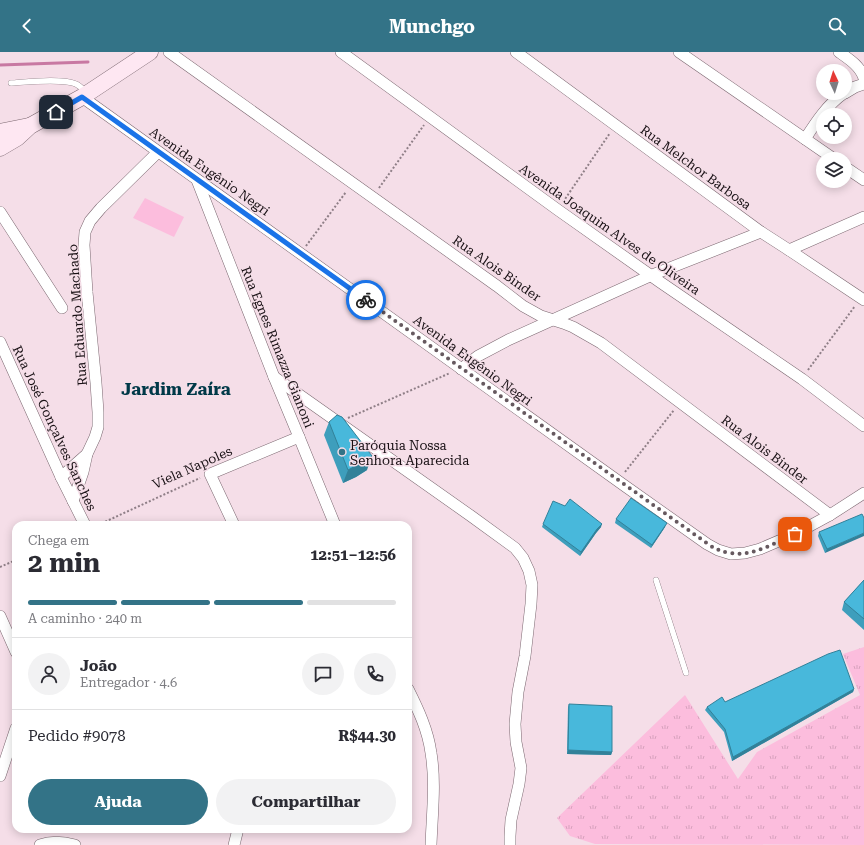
<!DOCTYPE html>
<html lang="pt">
<meta charset="utf-8">
<style>
body{margin:0;font-family:"Roboto Serif",serif;background:#f2f2f3;color:#2b2b33;height:100vh;display:flex;flex-direction:column;font-size:15px;white-space:nowrap}
*{box-sizing:border-box;margin:0}
p{font-size:13px;color:#7c7c81}
.icon{flex:none;width:22px;height:22px;fill:none;stroke:currentColor;stroke-width:2;stroke-linecap:round;stroke-linejoin:round}
.map{position:relative;flex:1;overflow:hidden}
.drawer{position:absolute;left:12px;top:469px;width:400px;height:312px;display:flex;flex-direction:column;background:#fff;border-radius:12px;box-shadow:0 2px 10px #0003}
.drawer>*{flex:none}
.needle{width:26px;rotate:356deg}
.buttons{position:absolute;left:816px;top:12px;display:grid;gap:8px}
.buttons a{display:grid;place-items:center;width:36px;height:36px;border-radius:50%;background:#fff;box-shadow:0 2px 10px #0003;font-size:20px}
.pin{position:absolute;display:grid;place-items:center;width:34px;height:34px;color:#fff;margin:-17px;border-radius:8px;box-shadow:0 2px 6px #0006}
.courier{position:absolute;display:grid;place-items:center;width:40px;height:40px;margin:-20px;border:3px solid #1a73e8;border-radius:50%;background:#fff;color:#222;box-shadow:0 1px 5px #0007}
.headline em{font-style:normal;font-weight:700}
.headline div{display:flex;flex-direction:column-reverse}
.headline{display:flex;align-items:center;justify-content:space-between;height:68px;padding:0 16px}
h1{font-size:26px;font-weight:700;line-height:30px}
.bar{display:grid;grid-template-columns:repeat(4,1fr);gap:6px 4px;align-content:center;height:48px;padding:0 16px}
.bar i{height:5px;border-radius:3px;background:#e1e1e2}
.bar .current{background:#337387}
.bar p{grid-column:span 4}
.line{display:flex;align-items:center;gap:10px;padding:0 16px;border-top:1px solid #e1e1e2}
.line div{flex:1}
.round{display:grid;place-items:center;flex:none;width:42px;height:42px;border-radius:21px;background:#f2f2f3}
.cta{display:flex;gap:8px;margin-top:auto;padding:8px 16px}
.cta a{flex:1;height:46px;border-radius:24px;background:#337387;color:#fff;font-size:16px;font-weight:700;line-height:46px;text-align:center}
.cta a+a{background:#f2f2f3;color:#2b2b33}
header{display:flex;justify-content:space-between;align-items:center;height:52px;padding:0 16px;background:#337387;color:#fff;font-size:18px;font-weight:700}
.map>svg:first-child{display:block}
.grass{fill:url(#grass-tufts)}
.green{fill:#fcbddd}
.lines{fill:none;stroke-linecap:round;stroke-linejoin:round}
.stream{stroke:#c878a2;stroke-width:3}
.lane-casing{stroke:#7b6770;stroke-width:6}
.street-casing{stroke:#7b6770;stroke-width:12}
.secondary-casing{stroke:#7b6770;stroke-width:17}
.path{stroke:#8f7f87;stroke-width:2;stroke-dasharray:2 2;stroke-linecap:butt}
.lane{stroke:#fff;stroke-width:5.5}
.street{stroke:#fff;stroke-width:11}
.secondary{stroke:#fee7f2;stroke-width:16}
.wall{fill:#3e9ebc}
.shaded-wall{fill:#328199}
.building{fill:#48b8db;stroke:#328199}
.done{stroke:#66595f;stroke-width:4;stroke-dasharray:0 7.2}
.route{stroke:#1a73e8;stroke-width:5}
.poi-dot{fill:#337387;stroke:#f5dee8;stroke-width:1.5}
.labels{text-anchor:middle;stroke-width:3;stroke-linejoin:round;paint-order:stroke}
.street-label{font-size:13px;fill:#191115;stroke:#f5dee8}
.poi-label{font-size:13px;fill:#191115;stroke:#f5dee8;text-anchor:start}
.district-label{font-size:17px;font-weight:bold;fill:#003948;stroke:#f5dee8}
</style>
<header><svg class="icon" aria-label="back" viewBox="0 0 24 24"><path d="M15 5l-7 7 7 7"/></svg>Munchgo<svg class="icon" aria-label="search" viewBox="0 0 24 24"><circle cx="10" cy="10" r="6"/><path d="M15 15l6 6"/></svg></header>
<div class="map">
<svg width="864" height="793" viewBox="0 0 864 793">
<defs>
<pattern id="grass-tufts" width="24" height="20" patternUnits="userSpaceOnUse"><rect width="24" height="20" fill="#fcbddd"/><path d="M3 7l-1-3M5 7V3M7 7l1-3M15 17l-1-3M17 17v-4M19 17l1-3" fill="none" stroke="#d7a1bd"/></pattern>
</defs>
<rect width="100%" height="100%" fill="#f5dee8"/>
<path class="grass" d="M864,595V793L595,792L570,784L557,766L685,643L738,727L757,700L860,643L843,602Z"/>
<path class="green" d="M145,146L184,165L174,185L133,166Z"/>
<g class="lines">
<path class="stream" d="M0,13L88,10"/>
<g class="lane-casing">
<g id="lane">
<path d="M11,31C27,30 62,26 76,32C80,34 83,37 86,40"/>
<path d="M656,528L686,621"/>
</g>
</g>
<g class="street-casing">
<g id="street">
<path d="M169,0L497,234L523,254L541,264L563,271L573,275L601,291L830,463"/>
<path d="M341,0L558,158L660,230L802,327L864,374"/>
<path d="M516,0L761,180L789,198L864,248"/>
<path d="M679,0L834,107"/>
<path d="M839,0C849,7 860,14 864,26"/>
<path d="M845,41L855,35L864,32"/>
<path d="M82,45L625,434L707,492L718,498L731,502L745,501L760,497L795,482L830,463L864,441"/>
<path d="M805,87C816,70 827,53 844,41"/>
<path d="M845,115L864,128"/>
<path d="M197,128L274,325L299,385L335,473"/>
<path d="M0,160L62,256"/>
<path d="M789,198L864,165"/>
<path d="M0,290L61,425L85,473"/>
<path d="M461,317L478,304L508,288L652,223L761,180"/>
<path d="M274,325L471,464L515,496L523,506L529,519L532,533L531,552L525,604L518,640L515,672L516,690L521,716L519,732L511,768L510,784V793"/>
<path d="M61,425L87,402"/>
<path d="M73,449L83,420L87,402L95,385L98,375V360L96,331L87,240L84,193L85,180L90,169L101,156L158,100"/>
<path d="M234,473L210,422L299,385"/>
<path d="M0,564L16,600"/>
<path d="M408,637C418,657 428,678 431,701C436,731 432,763 431,793"/>
<path d="M0,724L16,676"/>
<path d="M40,793C51,789 64,790 75,793"/>
<path d="M234,793L238,777"/>
</g>
</g>
<g class="secondary-casing">
<g id="secondary">
<path d="M0,80L29,74"/>
<path d="M0,96L17,86L30,74L82,45L150,0"/>
</g>
</g>
<g class="path">
<path d="M379,136L424,73"/>
<path d="M563,150L610,81"/>
<path d="M306,194L346,140"/>
<path d="M808,318L855,254"/>
<path d="M348,366L450,321"/>
<path d="M625,420L674,358"/>
<path d="M98,473L200,426"/>
<path d="M0,515L16,508"/>
</g>
<use href="#lane" class="lane"/>
<use href="#street" class="street"/>
<use href="#secondary" class="secondary"/>
</g>
<g class="wall">
<path d="M329,370L367,418L356,425L343,431L324,383Z"/>
<path d="M864,466L825,501L818,484L819,480Z"/>
<path d="M616,467L665,475L651,496L615,471Z"/>
<path d="M543,472L601,475L596,481L580,504L542,475Z"/>
<path d="M864,528V578L842,558L844,550Z"/>
<path d="M854,637L853,640L732,709L724,680L705,658L707,655L725,650Z"/>
<path d="M569,652L612,700L611,703L567,702L568,655Z"/>
</g>
<g class="shaded-wall">
<path d="M372,404L367,418L356,425L343,431L348,418Z"/>
<path d="M667,471L665,475L651,496L652,493Z"/>
<path d="M602,472L601,475L596,481L580,504L581,500L597,477Z"/>
<path d="M864,481V484L825,501L827,497Z"/>
<path d="M854,637L853,640L732,709L733,705Z"/>
<path d="M568,698L612,700L611,703L567,702Z"/>
</g>
<g class="building">
<path d="M337,363L342,365L372,404L361,411L348,418L329,370Z"/>
<path d="M631,446L667,471L652,493L616,467Z"/>
<path d="M570,447L602,472L597,477L581,500L543,472L553,449L565,454Z"/>
<path d="M862,462L864,466V481L827,497L819,480Z"/>
<path d="M864,528V567L844,550Z"/>
<path d="M840,598L854,637L733,705L725,677L707,655L722,645L725,650L828,602Z"/>
<path d="M569,652L612,654V700L568,698Z"/>
</g>
<g class="lines">
<path class="done" d="M366,248L708,492C715,497 722,500 731,501C753,505 776,490 795,482"/>
<path class="route" d="M56,60L82,45L366,248"/>
</g>
<circle class="poi-dot" cx="342" cy="400" r="4"/>
<g class="labels">
<g class="street-label">
<text transform="translate(696 115) rotate(36)" y="5">Rua Melchor Barbosa</text>
<text transform="translate(210 119) rotate(35)" y="5">Avenida Eugênio Negri</text>
<text transform="translate(610 177) rotate(35)" y="5">Avenida Joaquim Alves de Oliveira</text>
<text transform="translate(497 216) rotate(35)" y="5">Rua Alois Binder</text>
<text transform="translate(77 263) rotate(-94)" y="5">Rua Eduardo Machado</text>
<text transform="translate(278 295) rotate(68)" y="5">Rua Egnes Rimazza Gianoni</text>
<text transform="translate(473 308) rotate(36)" y="5">Avenida Eugênio Negri</text>
<text transform="translate(55 376) rotate(65)" y="5">Rua José Gonçalves Sanches</text>
<text transform="translate(765 397) rotate(37)" y="5">Rua Alois Binder</text>
<text transform="translate(192 415) rotate(-24)" y="5">Viela Napoles</text>
</g>
<g class="poi-label">
<text x="350" y="398">Paróquia Nossa<tspan x="350" dy="15">Senhora Aparecida</tspan></text>
</g>
<g class="district-label">
<text x="176" y="343">Jardim Zaíra</text>
</g>
</g>
</svg>
<div class="buttons">
<a><svg class="needle" viewBox="-14 -14 28 28"><path d="M0-13l5 13h-10z" fill="#e53935"/><path d="M0 13l5-13h-10z" fill="#7c7c81"/></svg></a>
<a><svg class="icon" aria-label="locate" viewBox="0 0 24 24"><circle cx="12" cy="12" r="6"/><path d="M12 2v4M12 18v4M2 12h4M18 12h4"/></svg></a>
<a><svg class="icon" aria-label="layers" viewBox="0 0 24 24"><path d="M12 4l9 5-9 5-9-5zM3 14l9 5 9-5"/></svg></a>
</div>
<div class="pin" style="left:795px;top:482px;background:#ea580c"><svg class="icon" aria-label="bag" viewBox="0 0 24 24"><path d="M5 8h14l-1 12H6zM9 8a3 3 0 0 1 6 0"/></svg></div>
<div class="pin" style="left:56px;top:60px;background:#1f2937"><svg class="icon" aria-label="home" viewBox="0 0 24 24"><path d="M3 11l9-7 9 7M6 9v11h12V9"/></svg></div>
<div class="courier" style="left:366px;top:248px"><svg class="icon" aria-label="bike" viewBox="0 0 24 24"><circle cx="6" cy="16" r="4"/><circle cx="18" cy="16" r="4"/><path d="M6 16l4-8h5l3 8M10 8l3 8H6M13 5h3"/></svg></div>
<section class="drawer">
<div class="headline"><div><h1>2 min</h1><p>Chega em</p></div><em>12:51–12:56</em></div>
<div class="bar"><i class="current"></i><i class="current"></i><i class="current"></i><i></i><p>A caminho · 240 m</p></div>
<div class="line" style="height:72px"><a class="round"><svg class="icon" aria-label="person" viewBox="0 0 24 24"><circle cx="12" cy="8" r="4"/><path d="M4 21q1-7 8-7t8 7"/></svg></a><div><b>João</b><p>Entregador · 4.6</p></div><a class="round"><svg class="icon" aria-label="chat" viewBox="0 0 24 24"><path d="M4 5h16v11H9l-5 4z"/></svg></a><a class="round"><svg class="icon" aria-label="phone" viewBox="0 0 24 24"><path d="M5 4h4l2 5-3 2q2 4 5 5l2-3 5 2v4C11 20 4 13 5 4z"/></svg></a></div>
<div class="line" style="height:52px"><div>Pedido #9078</div><b>R$44.30</b></div>
<div class="cta"><a>Ajuda</a><a>Compartilhar</a></div>
</section>
</div>
